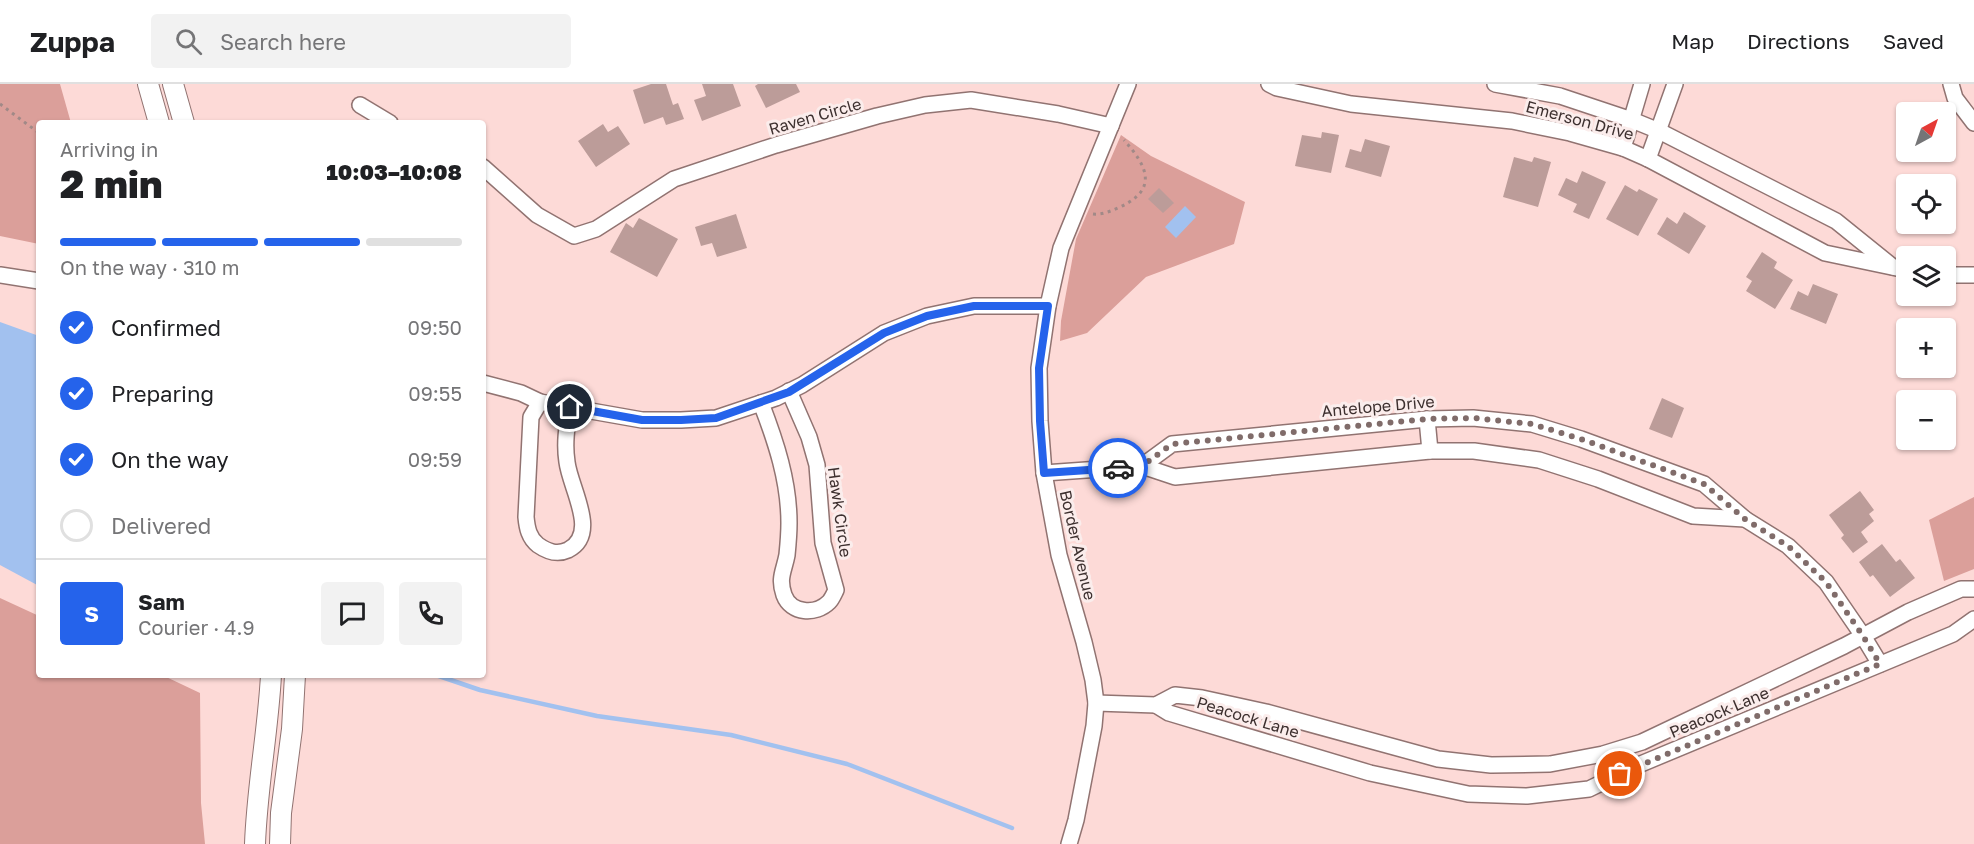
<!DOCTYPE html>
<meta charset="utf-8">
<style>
body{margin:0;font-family:"Golos Text",sans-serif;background:#f2f2f2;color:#202124;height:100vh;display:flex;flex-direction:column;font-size:22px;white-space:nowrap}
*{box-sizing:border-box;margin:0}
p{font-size:20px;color:#757577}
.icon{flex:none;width:33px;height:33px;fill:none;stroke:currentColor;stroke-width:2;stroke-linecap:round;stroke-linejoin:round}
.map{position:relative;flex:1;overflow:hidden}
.panel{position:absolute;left:36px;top:36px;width:450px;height:558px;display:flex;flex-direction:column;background:#fff;border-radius:6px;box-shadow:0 2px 4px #0004}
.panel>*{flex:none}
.needle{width:39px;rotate:40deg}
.buttons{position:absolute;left:1896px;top:18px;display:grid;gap:12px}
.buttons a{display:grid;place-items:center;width:60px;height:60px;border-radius:6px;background:#fff;box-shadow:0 2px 4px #0004;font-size:30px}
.pin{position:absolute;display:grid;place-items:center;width:51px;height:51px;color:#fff;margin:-26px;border:3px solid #fff;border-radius:50%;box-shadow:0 2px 6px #0007}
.courier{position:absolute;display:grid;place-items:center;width:60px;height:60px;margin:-30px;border:4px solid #2563eb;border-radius:50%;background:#fff;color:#222;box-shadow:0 2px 8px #0007}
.headline em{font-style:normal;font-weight:800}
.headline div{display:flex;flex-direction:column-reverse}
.headline{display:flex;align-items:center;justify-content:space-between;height:102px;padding:0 24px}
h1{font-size:39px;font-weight:800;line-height:45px}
.bar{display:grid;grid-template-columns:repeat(4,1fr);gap:9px 6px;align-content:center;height:72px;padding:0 24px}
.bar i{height:8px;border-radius:4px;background:#e0e0e0}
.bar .current{background:#2563eb}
.bar p{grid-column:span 4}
.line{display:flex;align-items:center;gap:15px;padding:0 24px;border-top:2px solid #e0e0e0}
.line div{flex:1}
.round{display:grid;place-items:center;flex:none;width:63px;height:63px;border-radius:6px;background:#f2f2f2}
ol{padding:0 24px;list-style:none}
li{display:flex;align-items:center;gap:18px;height:66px}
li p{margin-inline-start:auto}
li .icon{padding:6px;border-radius:50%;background:#2563eb;color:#fff;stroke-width:4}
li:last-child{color:#757577}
li i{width:33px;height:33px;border:3px solid #e0e0e0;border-radius:50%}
header{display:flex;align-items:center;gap:36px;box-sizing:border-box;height:84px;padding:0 30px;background:#fff;border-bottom:2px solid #e0e0e0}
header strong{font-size:28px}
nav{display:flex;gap:33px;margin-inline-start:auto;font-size:21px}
.search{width:420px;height:54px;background:#f2f2f2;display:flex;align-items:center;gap:15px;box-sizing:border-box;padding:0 21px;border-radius:6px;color:#757577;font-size:22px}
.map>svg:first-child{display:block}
.green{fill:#db9f9a}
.water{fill:#a2c1ef}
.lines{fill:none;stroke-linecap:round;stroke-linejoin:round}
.stream{stroke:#a2c1ef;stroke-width:4.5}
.building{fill:#bc9c99}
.minor-casing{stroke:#917371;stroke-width:18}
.major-casing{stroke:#917371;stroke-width:22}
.path{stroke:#a18987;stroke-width:3;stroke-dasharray:3 4.5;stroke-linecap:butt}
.minor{stroke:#fff;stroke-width:15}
.major{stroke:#fff;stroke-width:20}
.done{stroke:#806c6a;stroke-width:6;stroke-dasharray:0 10.8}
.route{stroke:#2563eb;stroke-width:8}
.labels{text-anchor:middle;stroke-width:6;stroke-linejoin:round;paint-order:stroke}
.street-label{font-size:16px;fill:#3d302f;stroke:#fbedec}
</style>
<header>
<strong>Zuppa</strong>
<div class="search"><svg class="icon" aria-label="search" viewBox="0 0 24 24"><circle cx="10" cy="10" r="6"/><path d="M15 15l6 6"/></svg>Search here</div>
<nav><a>Map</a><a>Directions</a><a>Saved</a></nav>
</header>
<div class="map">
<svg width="1974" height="760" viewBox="0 0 1974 760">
<rect width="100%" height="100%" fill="#fddad7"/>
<g class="green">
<path d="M0,0H60L71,39H39V160L0,152Z"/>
<path d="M1121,51L1151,72L1245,118L1234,160L1146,193L1087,249L1060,257L1061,237L1076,155Z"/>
<path d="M1974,413V485L1944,497L1929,436Z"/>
<path d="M0,514L39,532V591H162L200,609L201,719L205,760H0Z"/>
</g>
<g class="water">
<path d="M1185,122L1196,133L1176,154L1165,143Z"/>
<path d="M0,238L39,252V502L0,481Z"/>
</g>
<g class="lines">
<path class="stream" d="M436,591L480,606L597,632L731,651L847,680L1012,744"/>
</g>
<g class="building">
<path d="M651,0H666L673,21L678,19L684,35L666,41L663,33L644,40L633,6Z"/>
<path d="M702,0H733L741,22L702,37L694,16L706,12Z"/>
<path d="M758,0H796L800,8L766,24L755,2Z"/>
<path d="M603,40L608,48L618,42L630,60L596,83L578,57Z"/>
<path d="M1322,48L1339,51L1331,89L1295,82L1302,51L1321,54Z"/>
<path d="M1365,55L1390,62L1381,93L1345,83L1350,65L1361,68Z"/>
<path d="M1514,73L1532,78L1534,73L1551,78L1538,123L1503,113Z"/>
<path d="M1582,87L1606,98L1589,135L1573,128L1577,120L1558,111L1566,94L1577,99Z"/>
<path d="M1625,101L1637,108L1639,105L1658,115L1638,152L1606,135Z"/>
<path d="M1159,104L1174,119L1163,129L1148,115Z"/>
<path d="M1684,128L1706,142L1689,170L1657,150L1667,133L1677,140Z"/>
<path d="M736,130L747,164L717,173L712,159L701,162L695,143Z"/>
<path d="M639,134L678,155L657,193L610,168L626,139L633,144Z"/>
<path d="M1762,168L1777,178L1774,184L1793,196L1775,225L1746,207L1752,197L1746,193Z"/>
<path d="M1813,200L1838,210L1826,240L1790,225L1798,207L1808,212Z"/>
<path d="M1662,314L1684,324L1672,354L1649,345Z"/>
<path d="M1860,407L1874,426L1869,430L1874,437L1861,448L1868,458L1853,469L1841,454L1844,451L1829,431Z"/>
<path d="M1882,460L1896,478L1900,475L1915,494L1890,513L1873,491L1870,493L1859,478Z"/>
</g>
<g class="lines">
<g class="minor-casing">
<g id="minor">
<path d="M1269,0L1277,4L1351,20L1512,37L1570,49L1623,64L1648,75L1825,169L1906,186"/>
<path d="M1495,0L1560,12L1632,36L1659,47L1836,137L1893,183"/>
<path d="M1951,0L1955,14L1974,39"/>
<path d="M360,21L390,39"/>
<path d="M1623,64L1642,0"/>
<path d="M1648,75L1675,0"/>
<path d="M483,83L537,131L574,152L596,145L674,95L776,61L877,32L925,21L971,16L1058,30L1111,42"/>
<path d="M0,191L39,197"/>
<path d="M1946,191H1974"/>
<path d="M483,299L521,309L540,318L642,336H681L716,334L776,314L802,301L884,249L927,232L974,222H1048"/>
<path d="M540,318L531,333L526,433C527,444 529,454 538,461C548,468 557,471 568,466C600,450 570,404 567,378C564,359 567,342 570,323"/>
<path d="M761,319C776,358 789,397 789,439C789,449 788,461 787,471C784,487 778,494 784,511C791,530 816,531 829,518C832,515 834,510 836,506L823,459L817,381L809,353L789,307"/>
<path d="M1427,335L1430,367"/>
<path d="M1142,382L1172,360L1427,335L1473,334L1532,340L1581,355L1704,400L1745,435L1788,462L1826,498L1863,552L1880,580"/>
<path d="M1044,389L1142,382L1175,393L1430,367H1474L1539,376L1598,395L1693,432L1745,435"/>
<path d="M1096,619L1156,621L1175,611L1202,614L1266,628L1438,675L1491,681L1550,680L1603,670L1642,658L1844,562L1908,528L1961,505H1974"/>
<path d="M1156,621L1169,629L1370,689L1468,710L1527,712L1589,705L1636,682L1953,550L1974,535"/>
<path d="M1069,760L1076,736L1094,642L1096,619L1093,596L1084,558L1059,471L1044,389L1040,337L1039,284L1048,222L1061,164L1128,0"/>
</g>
</g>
<g class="major-casing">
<g id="major">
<path d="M148,0L159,39"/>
<path d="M173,0L184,39"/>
<path d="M255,760C257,703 268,648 271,591"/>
<path d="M280,760L281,729L292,645L295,591"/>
</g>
</g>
<g class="path">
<path d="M0,20L39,49"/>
<path d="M1093,130C1102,131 1111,127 1120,123C1159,105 1147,82 1124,56"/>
</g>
<use href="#minor" class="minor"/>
<use href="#major" class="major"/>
</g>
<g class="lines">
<path class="done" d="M1118,384L1142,382L1172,360L1427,335L1473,334L1532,340L1581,355L1704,400L1745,435L1788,462L1826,498L1863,552L1880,580L1620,690"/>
<path class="route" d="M570,323L642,336H681L716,334L789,308L884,249L927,232L974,222H1048L1039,284L1040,337L1044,389L1118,384"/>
</g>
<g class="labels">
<g class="street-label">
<text transform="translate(815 32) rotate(-16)" y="6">Raven Circle</text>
<text transform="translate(1580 36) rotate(15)" y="6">Emerson Drive</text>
<text transform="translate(1378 322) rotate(-5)" y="6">Antelope Drive</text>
<text transform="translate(840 428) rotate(82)" y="6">Hawk Circle</text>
<text transform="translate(1078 461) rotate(77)" y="6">Border Avenue</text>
<text transform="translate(1719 628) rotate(-23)" y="6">Peacock Lane</text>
<text transform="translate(1248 633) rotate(17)" y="6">Peacock Lane</text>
</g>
</g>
</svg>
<div class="buttons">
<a><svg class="needle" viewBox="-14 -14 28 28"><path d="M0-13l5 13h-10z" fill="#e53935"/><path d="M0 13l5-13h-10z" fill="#757577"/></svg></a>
<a><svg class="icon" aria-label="locate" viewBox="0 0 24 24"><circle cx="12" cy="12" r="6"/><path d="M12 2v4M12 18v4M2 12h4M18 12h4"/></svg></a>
<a><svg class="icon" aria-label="layers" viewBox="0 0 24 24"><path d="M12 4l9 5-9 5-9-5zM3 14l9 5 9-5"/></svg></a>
<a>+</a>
<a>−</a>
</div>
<div class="pin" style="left:1620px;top:690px;background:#ea580c"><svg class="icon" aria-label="bag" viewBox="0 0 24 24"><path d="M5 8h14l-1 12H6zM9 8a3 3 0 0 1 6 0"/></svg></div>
<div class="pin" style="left:570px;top:323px;background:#1f2937"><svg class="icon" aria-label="home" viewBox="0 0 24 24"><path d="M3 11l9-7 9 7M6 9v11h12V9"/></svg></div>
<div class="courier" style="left:1118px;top:384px"><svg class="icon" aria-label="car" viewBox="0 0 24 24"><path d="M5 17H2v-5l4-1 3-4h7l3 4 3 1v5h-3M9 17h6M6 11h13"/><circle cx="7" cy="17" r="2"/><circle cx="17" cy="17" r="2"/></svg></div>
<section class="panel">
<div class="headline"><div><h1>2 min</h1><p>Arriving in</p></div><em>10:03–10:08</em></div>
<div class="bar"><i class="current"></i><i class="current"></i><i class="current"></i><i></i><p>On the way · 310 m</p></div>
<ol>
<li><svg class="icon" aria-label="check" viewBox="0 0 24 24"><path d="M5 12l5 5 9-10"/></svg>Confirmed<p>09:50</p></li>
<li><svg class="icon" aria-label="check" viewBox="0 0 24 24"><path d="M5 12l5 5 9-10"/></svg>Preparing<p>09:55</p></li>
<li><svg class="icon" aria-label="check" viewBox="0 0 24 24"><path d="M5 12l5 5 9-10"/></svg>On the way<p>09:59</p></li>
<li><i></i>Delivered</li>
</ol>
<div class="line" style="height:108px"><b class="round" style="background:#2563eb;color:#fff">S</b><div><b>Sam</b><p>Courier · 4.9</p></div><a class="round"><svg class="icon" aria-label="chat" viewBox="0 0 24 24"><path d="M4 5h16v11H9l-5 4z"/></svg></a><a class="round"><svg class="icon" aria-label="phone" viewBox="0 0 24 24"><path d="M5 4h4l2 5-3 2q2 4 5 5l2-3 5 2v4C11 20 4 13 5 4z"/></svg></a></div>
</section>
</div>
